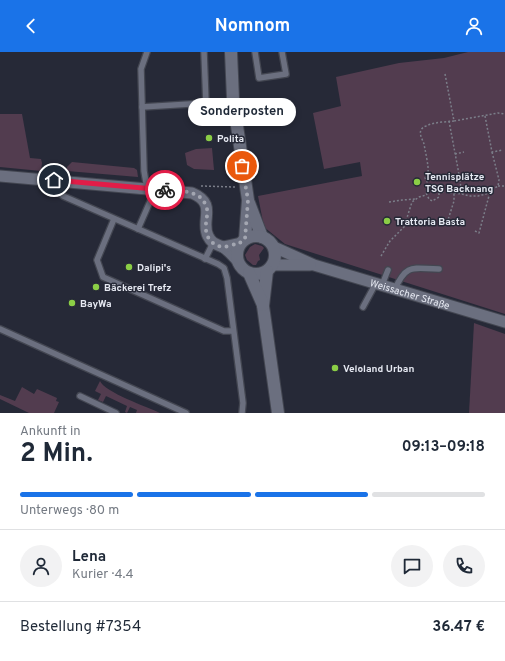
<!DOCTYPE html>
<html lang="de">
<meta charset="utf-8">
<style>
body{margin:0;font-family:Overpass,sans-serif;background:#f2f2f3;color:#1f2937;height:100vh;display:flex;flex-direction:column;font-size:15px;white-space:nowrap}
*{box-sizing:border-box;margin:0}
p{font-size:13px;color:#747a83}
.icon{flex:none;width:22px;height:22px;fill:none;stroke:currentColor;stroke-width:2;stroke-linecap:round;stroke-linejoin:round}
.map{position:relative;height:361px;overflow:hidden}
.sheet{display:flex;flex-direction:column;background:#fff;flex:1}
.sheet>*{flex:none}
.pin{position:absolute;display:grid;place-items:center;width:34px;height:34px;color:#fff;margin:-17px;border:2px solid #fff;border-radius:50%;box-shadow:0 1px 4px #0007}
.courier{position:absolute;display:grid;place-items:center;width:40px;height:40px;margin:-20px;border:3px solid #e11d48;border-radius:50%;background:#fff;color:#222;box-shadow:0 1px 5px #0007}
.bubble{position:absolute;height:28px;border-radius:14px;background:#fff;box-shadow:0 2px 6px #0003;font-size:13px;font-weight:700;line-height:28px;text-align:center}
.head em{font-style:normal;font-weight:700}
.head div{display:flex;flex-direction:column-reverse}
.head{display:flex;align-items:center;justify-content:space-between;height:68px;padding:0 20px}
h1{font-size:26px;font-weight:700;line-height:30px}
.bar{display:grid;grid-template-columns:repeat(4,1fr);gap:6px 4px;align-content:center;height:48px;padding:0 20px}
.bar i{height:5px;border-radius:3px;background:#e0e1e3}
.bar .selected{background:#1a73e8}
.bar p{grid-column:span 4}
.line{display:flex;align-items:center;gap:10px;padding:0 20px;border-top:1px solid #e0e1e3}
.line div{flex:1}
.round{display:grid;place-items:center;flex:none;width:42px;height:42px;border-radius:21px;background:#f2f2f3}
header{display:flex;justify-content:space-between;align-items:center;height:52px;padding:0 20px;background:#1a73e8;color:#fff;font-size:18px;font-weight:700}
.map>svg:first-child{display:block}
.green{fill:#523c4f}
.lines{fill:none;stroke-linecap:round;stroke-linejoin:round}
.lane-casing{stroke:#434651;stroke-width:8}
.street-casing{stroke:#434651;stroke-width:13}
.secondary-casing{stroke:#434651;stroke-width:14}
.path{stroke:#7b7e89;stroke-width:1.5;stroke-dasharray:2 2;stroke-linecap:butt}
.lane{stroke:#6b6f7f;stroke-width:5.5}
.street{stroke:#6b6f7f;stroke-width:11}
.secondary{stroke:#6b6f7f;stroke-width:12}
.done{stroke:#a3a6b1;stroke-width:4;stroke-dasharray:0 7.2}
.route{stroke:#e11d48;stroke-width:5}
.poi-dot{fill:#8bce46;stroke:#262937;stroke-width:1.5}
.labels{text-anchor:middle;stroke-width:3;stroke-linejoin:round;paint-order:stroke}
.poi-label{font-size:10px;font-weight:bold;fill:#e7eaf3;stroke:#262937;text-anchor:start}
.street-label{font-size:10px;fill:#e7eaf3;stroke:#262937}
</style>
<header><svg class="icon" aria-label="back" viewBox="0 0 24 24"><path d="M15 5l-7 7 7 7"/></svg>Nomnom<svg class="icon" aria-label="person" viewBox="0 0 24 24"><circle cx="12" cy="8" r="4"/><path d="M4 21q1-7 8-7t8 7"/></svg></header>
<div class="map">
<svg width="505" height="361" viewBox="0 0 505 361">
<rect width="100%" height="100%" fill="#262937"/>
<g class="green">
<path d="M468,0H505V262L285,192L264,175L258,144L362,124L360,110L324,117L313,61L341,54L336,25L399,11L444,6Z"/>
<path d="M0,62H22L30,106L41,107L42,111L41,119L0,115Z"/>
<path d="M212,96L214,118L194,117L187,113L185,101L196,97Z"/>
<path d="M72,110L134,116L137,118L138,125L67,119V115Z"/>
<path d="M255,192L262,194L264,196L259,203L260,208L258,209L256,213H253L247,208L245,203L250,195Z"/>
<path d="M474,271L505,282V361H469Z"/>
<path d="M100,329C104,340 148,355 160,361H136L137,358L130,355L127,361L125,360L127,354L106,344L103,350L98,348L101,342L95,339Z"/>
<path d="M22,335L34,342L37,337L57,346L56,349L59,350L54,361H29L0,347V343L15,349Z"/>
</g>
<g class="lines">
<g class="lane-casing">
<g id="lane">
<path d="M147,0L141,17L144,119L147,136"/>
<path d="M255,0L259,26L286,22L282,0"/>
<path d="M142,55L206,51L204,0"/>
<path d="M54,129L56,138L63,144L218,212L224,216L227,226L243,351L242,361"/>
<path d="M114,167L97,208L103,225L224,279H233"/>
<path d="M138,177L152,145L153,137"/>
<path d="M205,207L213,191"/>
<path d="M382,233L388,218"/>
<path d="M395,237C407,210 414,217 439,217"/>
<path d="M363,255L376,231"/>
<path d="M0,277L186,361"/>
<path d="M80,344L116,361"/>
</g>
</g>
<g class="street-casing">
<g id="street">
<path d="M0,124L192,141C218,152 200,168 208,184C212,192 216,192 223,195C228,198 233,204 237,208"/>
<path d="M223,195L241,191"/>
<path id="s1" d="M274,195L314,213L505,270"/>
<path d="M273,213H310"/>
</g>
</g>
<g class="secondary-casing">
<g id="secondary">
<path d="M231,0L233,47L248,148L245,187"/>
<path d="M249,151L262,185"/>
<circle cx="256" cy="203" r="19"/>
<path d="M267,219L263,254L278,361"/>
<path d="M249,221L263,253"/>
</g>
</g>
<g class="path">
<path d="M445,22L454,69L498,61L505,62"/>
<path d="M485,64L492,100L503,98"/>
<path d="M449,69L458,117L462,142"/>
<path d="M454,69C445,70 434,70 426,74C416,78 422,86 424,92C425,98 429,115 428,120C428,121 425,125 425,126L430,135L443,140L462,142L469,144H478L486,142L498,134L499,128L492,100"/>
<path d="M455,102L464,100"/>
<path d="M201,134L235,135"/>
<path d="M498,134H505"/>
<path d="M430,135L427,137L426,141L429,147L432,149L439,145V138"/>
<path d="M389,150L402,148L416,147"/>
<path d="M450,173L447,171L454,149V141"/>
<path d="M475,179L479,181L490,140"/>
<path d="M381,204L390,189L404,175L412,150L419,145L426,143"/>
</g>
<use href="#lane" class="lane"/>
<use href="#street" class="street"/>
<use href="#secondary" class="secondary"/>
</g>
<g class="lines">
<path class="done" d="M165,138C176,139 192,138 201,146C204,149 206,153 207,157C208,164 205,171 206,178C207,190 218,197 228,194C235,192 240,192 245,187L248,148L242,114"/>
<path class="route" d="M54,128L165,138"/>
</g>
<g class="poi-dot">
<circle cx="209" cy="86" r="4"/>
<circle cx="417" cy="130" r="4"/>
<circle cx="387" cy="169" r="4"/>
<circle cx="129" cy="215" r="4"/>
<circle cx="96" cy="235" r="4"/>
<circle cx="72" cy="251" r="4"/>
<circle cx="335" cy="316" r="4"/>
</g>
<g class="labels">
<g class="poi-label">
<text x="217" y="90">Polita</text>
<text x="425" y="128">Tennisplätze<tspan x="425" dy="12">TSG Backnang</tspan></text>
<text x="395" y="173">Trattoria Basta</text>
<text x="137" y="219">Dalipi's</text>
<text x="104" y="239">Bäckerei Trefz</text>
<text x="80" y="255">BayWa</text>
<text x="343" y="320">Veloland Urban</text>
</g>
<g class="street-label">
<text dy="4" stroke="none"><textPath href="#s1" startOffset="144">Weissacher Straße</textPath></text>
</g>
</g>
</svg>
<div class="pin" style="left:242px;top:114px;background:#ea580c"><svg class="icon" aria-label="bag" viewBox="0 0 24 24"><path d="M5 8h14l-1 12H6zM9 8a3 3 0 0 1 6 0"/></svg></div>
<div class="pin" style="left:54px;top:128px;background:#1f2937"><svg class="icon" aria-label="home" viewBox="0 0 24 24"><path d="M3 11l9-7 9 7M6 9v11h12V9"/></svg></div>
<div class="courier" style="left:165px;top:138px"><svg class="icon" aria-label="bike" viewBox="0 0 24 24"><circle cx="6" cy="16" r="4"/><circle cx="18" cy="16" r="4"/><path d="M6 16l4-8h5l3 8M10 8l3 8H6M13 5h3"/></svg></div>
<div class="bubble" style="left:188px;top:46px;width:108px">Sonderposten</div>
</div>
<section class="sheet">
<div class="head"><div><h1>2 Min.</h1><p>Ankunft in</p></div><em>09:13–09:18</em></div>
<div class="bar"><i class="selected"></i><i class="selected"></i><i class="selected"></i><i></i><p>Unterwegs · 80 m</p></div>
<div class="line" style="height:72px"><a class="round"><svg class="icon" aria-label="person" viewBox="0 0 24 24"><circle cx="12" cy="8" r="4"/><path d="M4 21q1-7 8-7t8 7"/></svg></a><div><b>Lena</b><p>Kurier · 4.4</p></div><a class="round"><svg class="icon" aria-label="chat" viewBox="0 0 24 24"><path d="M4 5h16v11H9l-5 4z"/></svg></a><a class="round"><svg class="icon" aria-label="phone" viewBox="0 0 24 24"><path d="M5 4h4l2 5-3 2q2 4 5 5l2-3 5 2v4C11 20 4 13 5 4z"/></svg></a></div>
<div class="line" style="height:52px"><div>Bestellung #7354</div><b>36.47 €</b></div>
</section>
